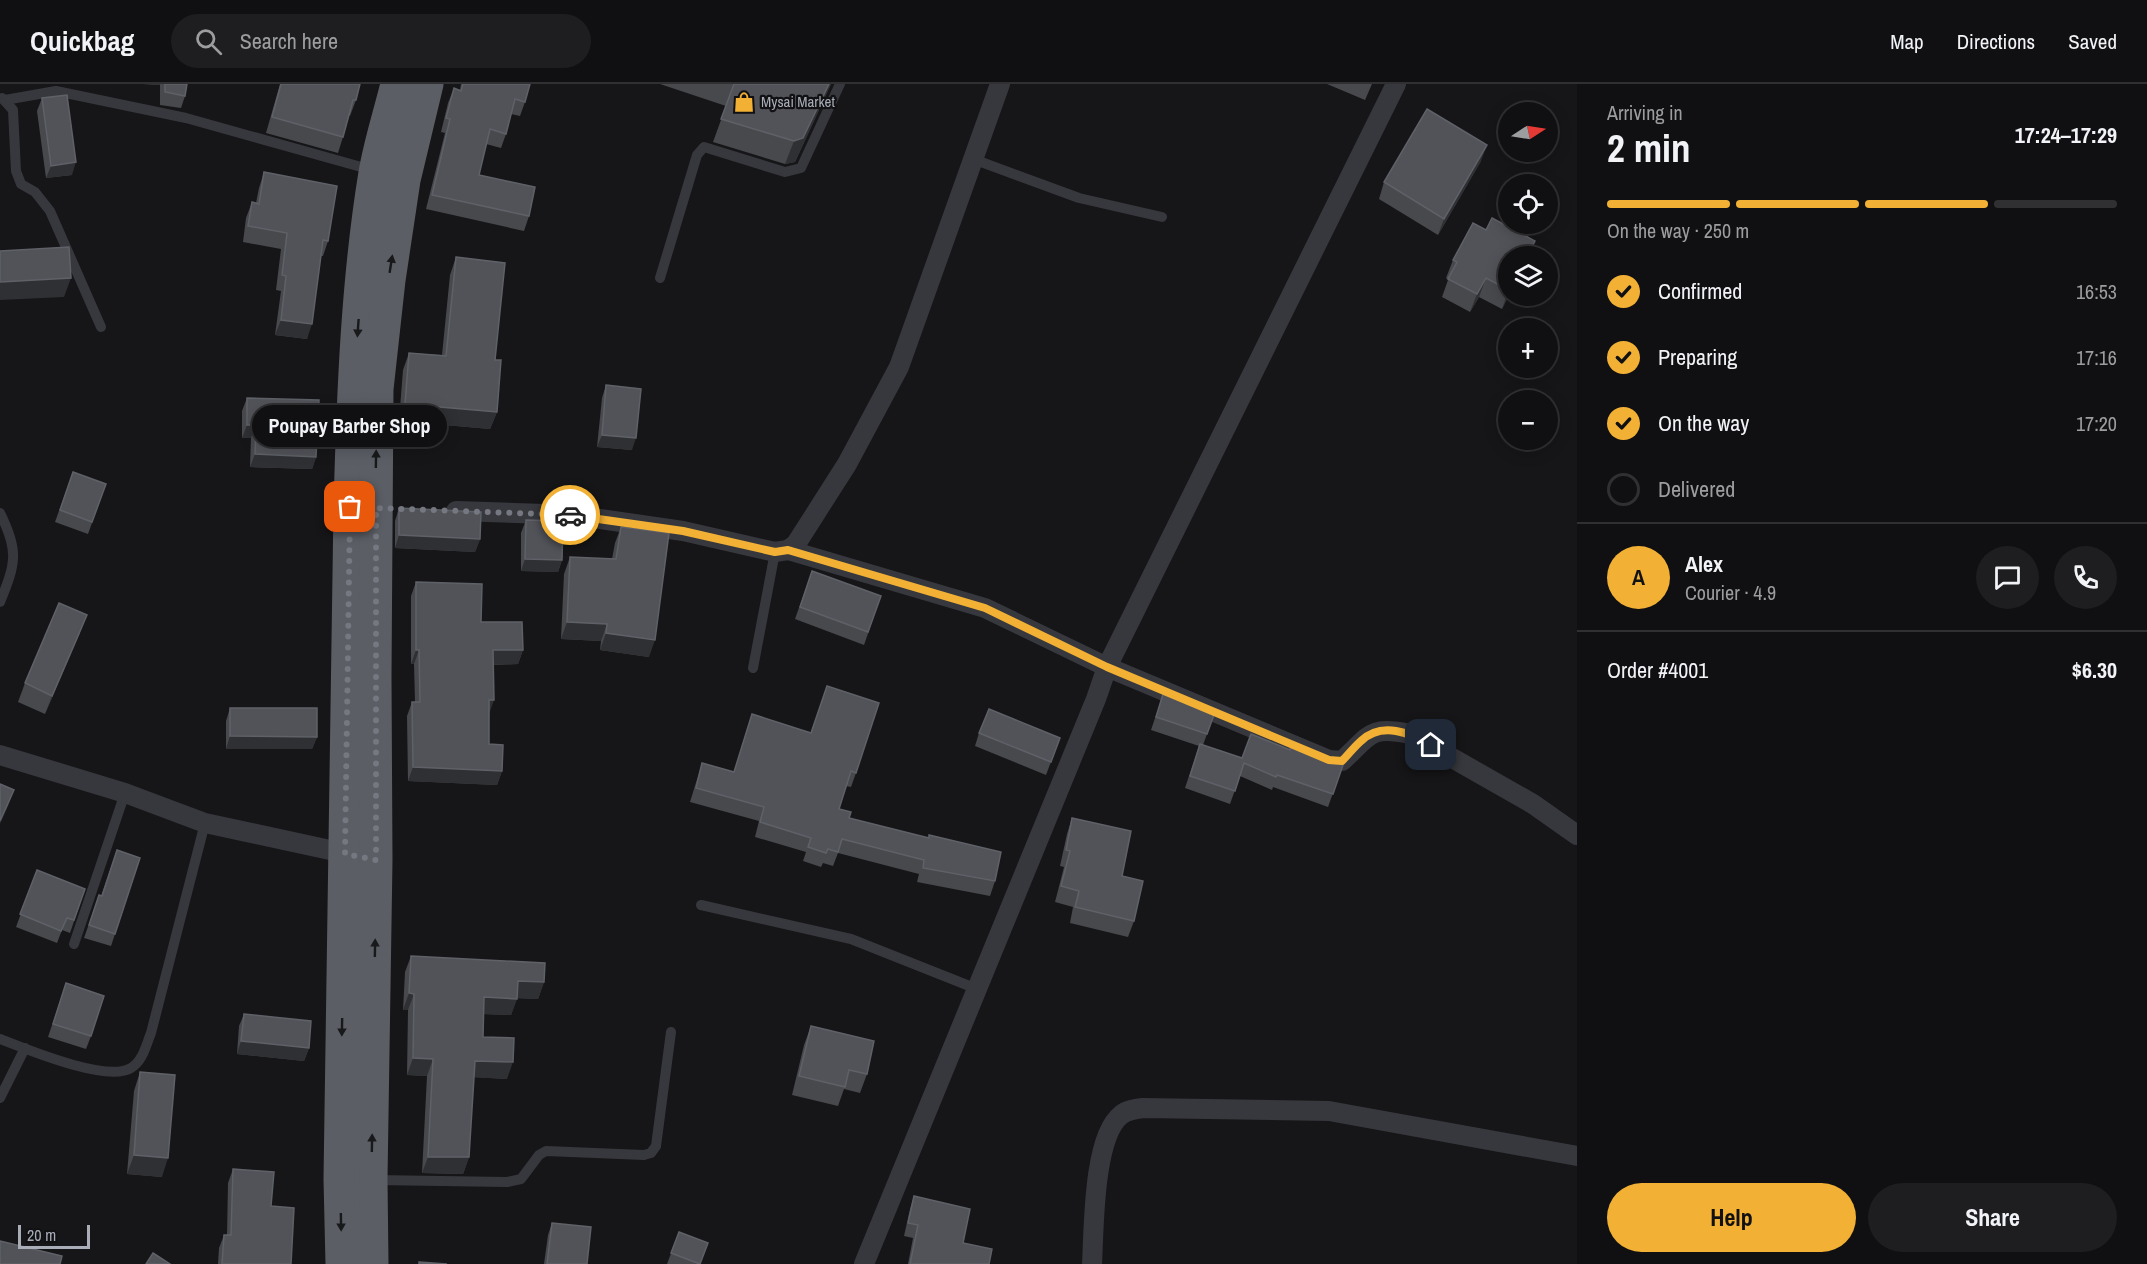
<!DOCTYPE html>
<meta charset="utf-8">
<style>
body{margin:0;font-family:"Archivo Narrow",sans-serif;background:#1e1e20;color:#f1f3f6;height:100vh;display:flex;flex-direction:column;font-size:22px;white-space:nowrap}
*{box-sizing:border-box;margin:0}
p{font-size:20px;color:#9c9d9f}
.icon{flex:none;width:33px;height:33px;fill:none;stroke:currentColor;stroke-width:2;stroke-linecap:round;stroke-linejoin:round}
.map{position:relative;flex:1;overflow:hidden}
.side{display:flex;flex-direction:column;background:#101012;width:570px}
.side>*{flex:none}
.needle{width:39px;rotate:78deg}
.tools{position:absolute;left:1498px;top:18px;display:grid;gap:12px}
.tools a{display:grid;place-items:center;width:60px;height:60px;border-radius:50%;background:#101012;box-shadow:0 3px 15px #0003,0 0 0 2px #303032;font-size:30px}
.scale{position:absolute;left:18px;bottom:15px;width:72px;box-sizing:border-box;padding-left:6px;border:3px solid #a8adb8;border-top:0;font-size:16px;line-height:21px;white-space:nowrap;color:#a8adb8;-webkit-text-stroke:4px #111113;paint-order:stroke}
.pin{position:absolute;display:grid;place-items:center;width:51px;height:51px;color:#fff;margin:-26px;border-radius:12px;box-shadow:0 3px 9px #0006}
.courier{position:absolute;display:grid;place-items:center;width:60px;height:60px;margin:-30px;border:4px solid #f2b134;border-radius:50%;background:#fff;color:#222;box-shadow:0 2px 8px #0007}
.bubble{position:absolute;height:42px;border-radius:21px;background:#101012;box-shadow:0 3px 15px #0003,0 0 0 2px #303032;font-size:20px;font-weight:700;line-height:42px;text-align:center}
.summary em{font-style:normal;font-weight:700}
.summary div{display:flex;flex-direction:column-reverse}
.summary{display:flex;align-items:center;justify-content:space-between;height:102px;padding:0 30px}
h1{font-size:39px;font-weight:700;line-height:45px}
.bar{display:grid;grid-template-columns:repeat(4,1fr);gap:9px 6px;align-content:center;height:72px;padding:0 30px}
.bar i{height:8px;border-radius:4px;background:#303032}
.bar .on{background:#f2b134}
.bar p{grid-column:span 4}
.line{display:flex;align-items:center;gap:15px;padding:0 30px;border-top:2px solid #303032}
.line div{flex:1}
.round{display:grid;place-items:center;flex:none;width:63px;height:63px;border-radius:32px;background:#1e1e20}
ol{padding:0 30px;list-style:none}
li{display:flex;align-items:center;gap:18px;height:66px}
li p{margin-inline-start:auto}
li .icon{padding:6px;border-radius:50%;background:#f2b134;color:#111;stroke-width:4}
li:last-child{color:#9c9d9f}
li i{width:33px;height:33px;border:3px solid #303032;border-radius:50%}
.primary-button{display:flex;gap:12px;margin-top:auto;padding:12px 30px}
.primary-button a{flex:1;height:69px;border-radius:36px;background:#f2b134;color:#111;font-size:24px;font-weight:700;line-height:69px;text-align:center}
.primary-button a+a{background:#1e1e20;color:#f1f3f6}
header{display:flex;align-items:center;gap:36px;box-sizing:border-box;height:84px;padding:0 30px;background:#101012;border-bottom:2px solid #303032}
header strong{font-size:28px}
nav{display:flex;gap:33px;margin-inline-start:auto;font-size:21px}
.search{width:420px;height:54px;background:#1e1e20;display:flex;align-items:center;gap:15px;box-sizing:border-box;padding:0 21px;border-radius:33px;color:#9c9d9f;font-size:22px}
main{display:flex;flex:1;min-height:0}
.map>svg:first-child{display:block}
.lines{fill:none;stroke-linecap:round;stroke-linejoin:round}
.service{stroke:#37383d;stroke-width:10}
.minor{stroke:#37383d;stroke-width:20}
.trunk{stroke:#5b5e65;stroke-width:33}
.wall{fill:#47494d}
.shaded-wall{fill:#2f3033}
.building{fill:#525359;stroke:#5f6168;stroke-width:1.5}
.oneway{fill:#18191b}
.done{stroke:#757880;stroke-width:6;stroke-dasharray:0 10.8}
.route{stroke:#f2b134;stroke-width:8}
.labels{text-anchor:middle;stroke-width:4.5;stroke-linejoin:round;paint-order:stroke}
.poi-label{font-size:15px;fill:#a8adb8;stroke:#111113;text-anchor:start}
</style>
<header>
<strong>Quickbag</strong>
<div class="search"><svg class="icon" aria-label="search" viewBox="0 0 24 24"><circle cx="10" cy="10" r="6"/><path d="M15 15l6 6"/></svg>Search here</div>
<nav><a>Map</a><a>Directions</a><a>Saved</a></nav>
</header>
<main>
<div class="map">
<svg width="1577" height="1180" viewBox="0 0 1577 1180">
<rect width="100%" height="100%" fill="#161618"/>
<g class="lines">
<g class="service">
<path d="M2,14L13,26L16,87L21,100L35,108L50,127L101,243"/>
<path d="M5,16L56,7L186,34L372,86"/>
<path d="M973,75L1079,114L1162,133"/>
<path d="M660,194L697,71L704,63L785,88L801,84L840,0"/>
<path d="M0,429C19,467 16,479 0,518"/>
<path d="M753,584L775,468"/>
<path d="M701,821L851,855L977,905"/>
<path d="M74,860L125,709"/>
<path d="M0,955C26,965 107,999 131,984C143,977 146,961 151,949L205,739"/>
<path d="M0,1014L25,964"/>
<path d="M374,1096L507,1098L521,1095L539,1071L546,1067L644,1071L651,1069L656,1062L671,948"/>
</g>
<g class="minor">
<path d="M456,427L573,431L683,447L775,468L788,466L985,524L1107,583L1329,676L1342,677C1370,652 1368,641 1410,650L1533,720L1577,751"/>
<path d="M788,466L796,460L847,380L899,283L1000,0"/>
<path d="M0,671L125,709L205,739L353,771"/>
<path d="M864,1180L1096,615L1107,583L1396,0"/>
<path d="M1092,1180C1094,1145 1093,1053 1121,1031C1127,1026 1135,1025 1143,1024L1329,1027L1577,1072"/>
</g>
<g class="trunk">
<path d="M342,1180L340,1095L350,423C353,312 357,199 375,89C380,59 390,29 397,0"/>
<path d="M372,1180L371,1095L376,776L375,593L377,305L389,196L404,96L427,0"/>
</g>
</g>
<g class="wall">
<path d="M143,0H187L185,12L181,24L160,21V1Z"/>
<path d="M280,0H360L356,16L350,32L349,31L343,53L338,69L266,49Z"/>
<path d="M461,0H530L525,18L520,32L511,30L506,50L501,64L486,60L479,91L529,132L524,147L426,125L445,49L441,48L448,19L454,4L460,6Z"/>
<path d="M660,0H831L795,78L785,80L713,58L726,22Z"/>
<path d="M1327,0H1372L1365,16Z"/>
<path d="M42,14L72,91L46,94L37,27Z"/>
<path d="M1481,77L1438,151L1379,115L1384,98Z"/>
<path d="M264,88L328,157L323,172H321L307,255L275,251L281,207L276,206L281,165L243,158L246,134L252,118L256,119L259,104Z"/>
<path d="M1486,146L1535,157L1529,172H1509V211L1502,225L1479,213L1470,228L1442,213L1448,196L1446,194L1453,176Z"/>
<path d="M456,173L495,276L497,328L490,345L399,337L403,286L409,269L442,271L450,191Z"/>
<path d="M606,301L632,366L597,363L602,314Z"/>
<path d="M247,314L316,373L312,385L250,383L251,354H242V327Z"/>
<path d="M73,388L106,400L88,450L55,438Z"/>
<path d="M399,424L480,455L475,468L395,464V437Z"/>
<path d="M526,436L562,476L558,488L521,487V449Z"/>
<path d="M621,443L649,573L600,566L601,557L561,555L564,490L570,473L612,475L615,459Z"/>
<path d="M812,487L881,512L864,561L795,535Z"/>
<path d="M416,498L481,538L523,566L518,580L493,581L489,629V660L502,687L497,701L408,697L407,632L412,618H415L414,580H411V512Z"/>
<path d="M80,549L45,630L18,618L25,599Z"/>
<path d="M827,602L856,689L851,703L846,702L839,725L849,734L995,797L990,812L917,798L919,790L838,769L833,782L823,779L821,783L803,777L806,768L755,753L759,737L690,718L702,679L734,688L752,630L811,649Z"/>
<path d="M1163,610L1215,628L1203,661L1242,674L1290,666L1343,681L1328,723L1273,703L1272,706L1240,692L1230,720L1185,704L1199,662L1151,646Z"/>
<path d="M230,624L317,653L312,665H226V637Z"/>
<path d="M979,649L1060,654L1046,691L975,662Z"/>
<path d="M1072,734L1122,792L1134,837L1128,853L1070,839L1073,823L1055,818L1064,783L1060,782L1067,750Z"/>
<path d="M117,766L115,850L111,862L84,854L99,811L101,812Z"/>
<path d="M37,786L85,805L70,849L62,846L57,859L16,843Z"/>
<path d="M411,872L544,898L538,915L517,914L511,931L484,930L483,953L507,995L474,993L469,1073L463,1090L422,1089L427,992L407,991L408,926H403L405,888Z"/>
<path d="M66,899L91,952L86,965L48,953Z"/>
<path d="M244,930L309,964L304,977L237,970L239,942Z"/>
<path d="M811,942L867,990L860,1009L844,1005L838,1022L792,1011L804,961Z"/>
<path d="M140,988L162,1093L127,1090L134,1007Z"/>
<path d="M233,1085L271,1122L291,1180H218L219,1164L224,1151H227L228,1099Z"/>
<path d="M914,1112L963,1159L989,1180H908L913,1154L904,1152L910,1125Z"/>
<path d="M552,1139L587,1180H544L548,1151Z"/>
<path d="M679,1148L700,1180H667Z"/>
</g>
<g class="shaded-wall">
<path d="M143,0H160V1Z"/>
<path d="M829,0H831L795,78L785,80L794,57Z"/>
<path d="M1487,61L1481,77L1438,151L1444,135Z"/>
<path d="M76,78L72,91L46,94L51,82Z"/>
<path d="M1535,157L1529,172H1527Z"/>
<path d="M71,194L64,213L0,216V198Z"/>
<path d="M1486,194L1479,213L1470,228L1477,210Z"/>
<path d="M1509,205V211L1502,225Z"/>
<path d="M281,236L312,240L307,255L275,251Z"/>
<path d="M405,320L497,328L490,345L399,337Z"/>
<path d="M247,341H256L251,354H242Z"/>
<path d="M602,351L636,354L632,366L597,363Z"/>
<path d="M255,370L316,373L312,385L250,383Z"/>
<path d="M399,451L480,455L475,468L395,464Z"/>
<path d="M525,475L562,476L558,488L521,487Z"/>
<path d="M87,531L80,549L45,630L52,612Z"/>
<path d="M567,538L607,540L601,557L561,555Z"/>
<path d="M606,549L655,556L649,573L600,566Z"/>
<path d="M416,566H419L414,580H411Z"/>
<path d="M493,566H523L518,580L488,581Z"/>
<path d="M489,616H494L489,630Z"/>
<path d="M230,652L317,653L312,665H226Z"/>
<path d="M413,683L502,687L497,701L408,697Z"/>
<path d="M14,706L8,722L0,740V737Z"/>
<path d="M518,897L544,898L538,915L512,914Z"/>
<path d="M409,909L414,910L408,926H403Z"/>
<path d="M484,913L517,915L511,931L478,930Z"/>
<path d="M241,957L309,964L304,977L237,970Z"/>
<path d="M413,974L433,975L427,992L407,991Z"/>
<path d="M475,977L513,978L507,995L468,993Z"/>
<path d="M134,1071L168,1074L162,1093L127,1090Z"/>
<path d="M428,1073H469L463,1090L422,1089Z"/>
</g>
<g class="building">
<path d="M165,0H187L185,12L165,8Z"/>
<path d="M281,0H360L356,16H353L343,53L272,33Z"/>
<path d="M463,0H530L525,18L515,15L506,50L490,45L479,91L535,103L529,132L432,111L450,35L446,34L454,4L461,7Z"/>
<path d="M734,0H829L803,54L794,57L721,35Z"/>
<path d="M67,11L76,78L51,82L42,14Z"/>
<path d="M1427,25L1487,61L1444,135L1384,98Z"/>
<path d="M264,88L337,102L328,157L323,156L312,240L281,236L286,192L282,191L287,149L248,142L252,118L259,120Z"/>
<path d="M1492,134L1535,157L1527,172H1509V206L1486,194L1477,210L1448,195L1457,178L1453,176L1473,139L1486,146Z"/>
<path d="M69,163L71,194L0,198V167Z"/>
<path d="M456,173L505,179L495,276H501L497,328L405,320L409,269L446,272Z"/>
<path d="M606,301L641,305L636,354L602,351Z"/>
<path d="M247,314L319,316L316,373L255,370L256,341H247Z"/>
<path d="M73,388L106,400L92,438L60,426Z"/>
<path d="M399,424L481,428L480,455L399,451Z"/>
<path d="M526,436L563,437L562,476L525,475Z"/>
<path d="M621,443L669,449L655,556L606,549L607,540L567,538L570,473L616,475Z"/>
<path d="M812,487L881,512L868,548L800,523Z"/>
<path d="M416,498L482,500L481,538H522L523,566H493L494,616H489V660L503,661L502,687L413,683L412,618H420L419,566H416Z"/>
<path d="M59,519L87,531L52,612L25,599Z"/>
<path d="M827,602L879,619L856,689L851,687L839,725L851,728L849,734L929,754V751L1001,768L995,797L923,784L924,776L842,755L838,768L828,765L826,769L808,763L811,754L760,738L764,723L696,704L702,679L734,688L752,630L811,649Z"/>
<path d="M1163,610L1215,628L1207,650L1156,633Z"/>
<path d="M230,624H317V653L230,652Z"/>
<path d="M989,625L1060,654L1051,678L979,649Z"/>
<path d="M1251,650L1290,666L1291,663L1343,681L1333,710L1277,691L1276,693L1244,679L1235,707L1190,692L1200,660L1242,674Z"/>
<path d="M0,700L14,706L0,737Z"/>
<path d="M1072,734L1131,747L1122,792L1143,797L1134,837L1075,823L1079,807L1061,802L1070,767L1066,766Z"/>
<path d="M117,766L140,774L115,850L89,841L99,811L102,812Z"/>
<path d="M37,786L85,805L74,836L67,834L61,847L20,830Z"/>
<path d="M411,872L545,879L544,898L518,897L517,915L484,913L483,953L514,954L513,978L475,977L469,1073H428L433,975L413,974L414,910L409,909Z"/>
<path d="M66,899L104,912L91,952L53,940Z"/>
<path d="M244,930L311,937L309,964L241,957Z"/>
<path d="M811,942L874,957L867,990L849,986L845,1003L799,992Z"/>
<path d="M140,988L175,991L168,1074L134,1071Z"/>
<path d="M233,1085L274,1088L271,1122L294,1124L291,1180H222L224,1151H231Z"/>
<path d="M914,1112L970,1125L963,1159L992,1165L989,1180H910L918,1141L908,1139Z"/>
<path d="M552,1139L591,1143L587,1180H547Z"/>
<path d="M679,1148L708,1159L700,1180L671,1169Z"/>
<path d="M0,1157L62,1172L60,1180H0Z"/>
<path d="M153,1169L170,1180H146Z"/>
<path d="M419,1178L447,1180H419Z"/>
</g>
<defs><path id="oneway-solid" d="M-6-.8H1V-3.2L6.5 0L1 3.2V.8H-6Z" transform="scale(1.5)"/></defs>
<g class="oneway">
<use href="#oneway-solid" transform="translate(391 180) rotate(-81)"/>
<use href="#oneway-solid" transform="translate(358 244) rotate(94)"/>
<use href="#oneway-solid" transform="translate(376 375) rotate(-89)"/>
<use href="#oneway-solid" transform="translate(375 864) rotate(-89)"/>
<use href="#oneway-solid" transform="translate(342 943) rotate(91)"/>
<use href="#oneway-solid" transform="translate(372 1059) rotate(-89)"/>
<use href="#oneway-solid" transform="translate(341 1138) rotate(89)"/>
</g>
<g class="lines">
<path class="done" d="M350,423L345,770L376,776V424L570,431"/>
<path class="route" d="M570,431L683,447L775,468L788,466L985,524L1107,583L1329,676L1342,677C1349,670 1354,663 1361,657C1382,637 1410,649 1431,661"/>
</g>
<defs>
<g id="shop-bare" transform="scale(1.62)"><path d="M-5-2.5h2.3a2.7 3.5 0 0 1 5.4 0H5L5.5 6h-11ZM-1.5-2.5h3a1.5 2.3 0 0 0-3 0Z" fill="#f2b134" stroke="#111113" stroke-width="2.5" paint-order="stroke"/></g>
</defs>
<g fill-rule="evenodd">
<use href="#shop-bare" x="744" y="18"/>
</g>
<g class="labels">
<g class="poi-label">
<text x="761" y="23">Mysai Market</text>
</g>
</g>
</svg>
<div class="tools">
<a><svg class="needle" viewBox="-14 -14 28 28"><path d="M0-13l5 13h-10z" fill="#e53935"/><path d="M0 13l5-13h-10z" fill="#9c9d9f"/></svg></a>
<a><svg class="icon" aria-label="locate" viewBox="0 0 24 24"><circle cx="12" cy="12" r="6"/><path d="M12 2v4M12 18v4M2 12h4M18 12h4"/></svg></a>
<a><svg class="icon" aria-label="layers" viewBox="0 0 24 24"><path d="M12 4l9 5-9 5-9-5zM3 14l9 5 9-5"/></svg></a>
<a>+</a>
<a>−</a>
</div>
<div class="scale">20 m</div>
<div class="pin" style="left:350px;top:423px;background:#ea580c"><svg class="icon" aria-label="bag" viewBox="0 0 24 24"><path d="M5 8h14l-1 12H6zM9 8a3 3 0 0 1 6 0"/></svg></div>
<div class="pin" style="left:1431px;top:661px;background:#1f2937"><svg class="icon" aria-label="home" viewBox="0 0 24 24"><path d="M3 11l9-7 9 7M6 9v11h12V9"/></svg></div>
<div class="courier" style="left:570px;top:431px"><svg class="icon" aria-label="car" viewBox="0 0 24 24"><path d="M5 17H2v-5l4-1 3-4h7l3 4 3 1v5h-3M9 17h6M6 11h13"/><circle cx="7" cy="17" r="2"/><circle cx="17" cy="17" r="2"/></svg></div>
<div class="bubble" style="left:252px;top:321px;width:195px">Poupay Barber Shop</div>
</div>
<section class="side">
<div class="summary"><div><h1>2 min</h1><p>Arriving in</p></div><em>17:24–17:29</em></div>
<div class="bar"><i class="on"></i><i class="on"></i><i class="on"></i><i></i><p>On the way · 250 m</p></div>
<ol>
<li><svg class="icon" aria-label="check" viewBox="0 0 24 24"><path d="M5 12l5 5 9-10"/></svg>Confirmed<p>16:53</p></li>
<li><svg class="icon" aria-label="check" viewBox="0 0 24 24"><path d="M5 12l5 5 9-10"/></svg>Preparing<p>17:16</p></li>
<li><svg class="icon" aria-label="check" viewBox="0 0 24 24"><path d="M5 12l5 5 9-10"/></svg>On the way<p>17:20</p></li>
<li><i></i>Delivered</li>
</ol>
<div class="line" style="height:108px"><b class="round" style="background:#f2b134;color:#111">A</b><div><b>Alex</b><p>Courier · 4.9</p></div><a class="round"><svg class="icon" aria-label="chat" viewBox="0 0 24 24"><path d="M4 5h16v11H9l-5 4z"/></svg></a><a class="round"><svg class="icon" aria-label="phone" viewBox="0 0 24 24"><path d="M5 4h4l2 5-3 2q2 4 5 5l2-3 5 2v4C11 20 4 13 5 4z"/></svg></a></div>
<div class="line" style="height:78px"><div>Order #4001</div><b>$6.30</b></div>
<div class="primary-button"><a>Help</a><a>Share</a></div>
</section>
</main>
